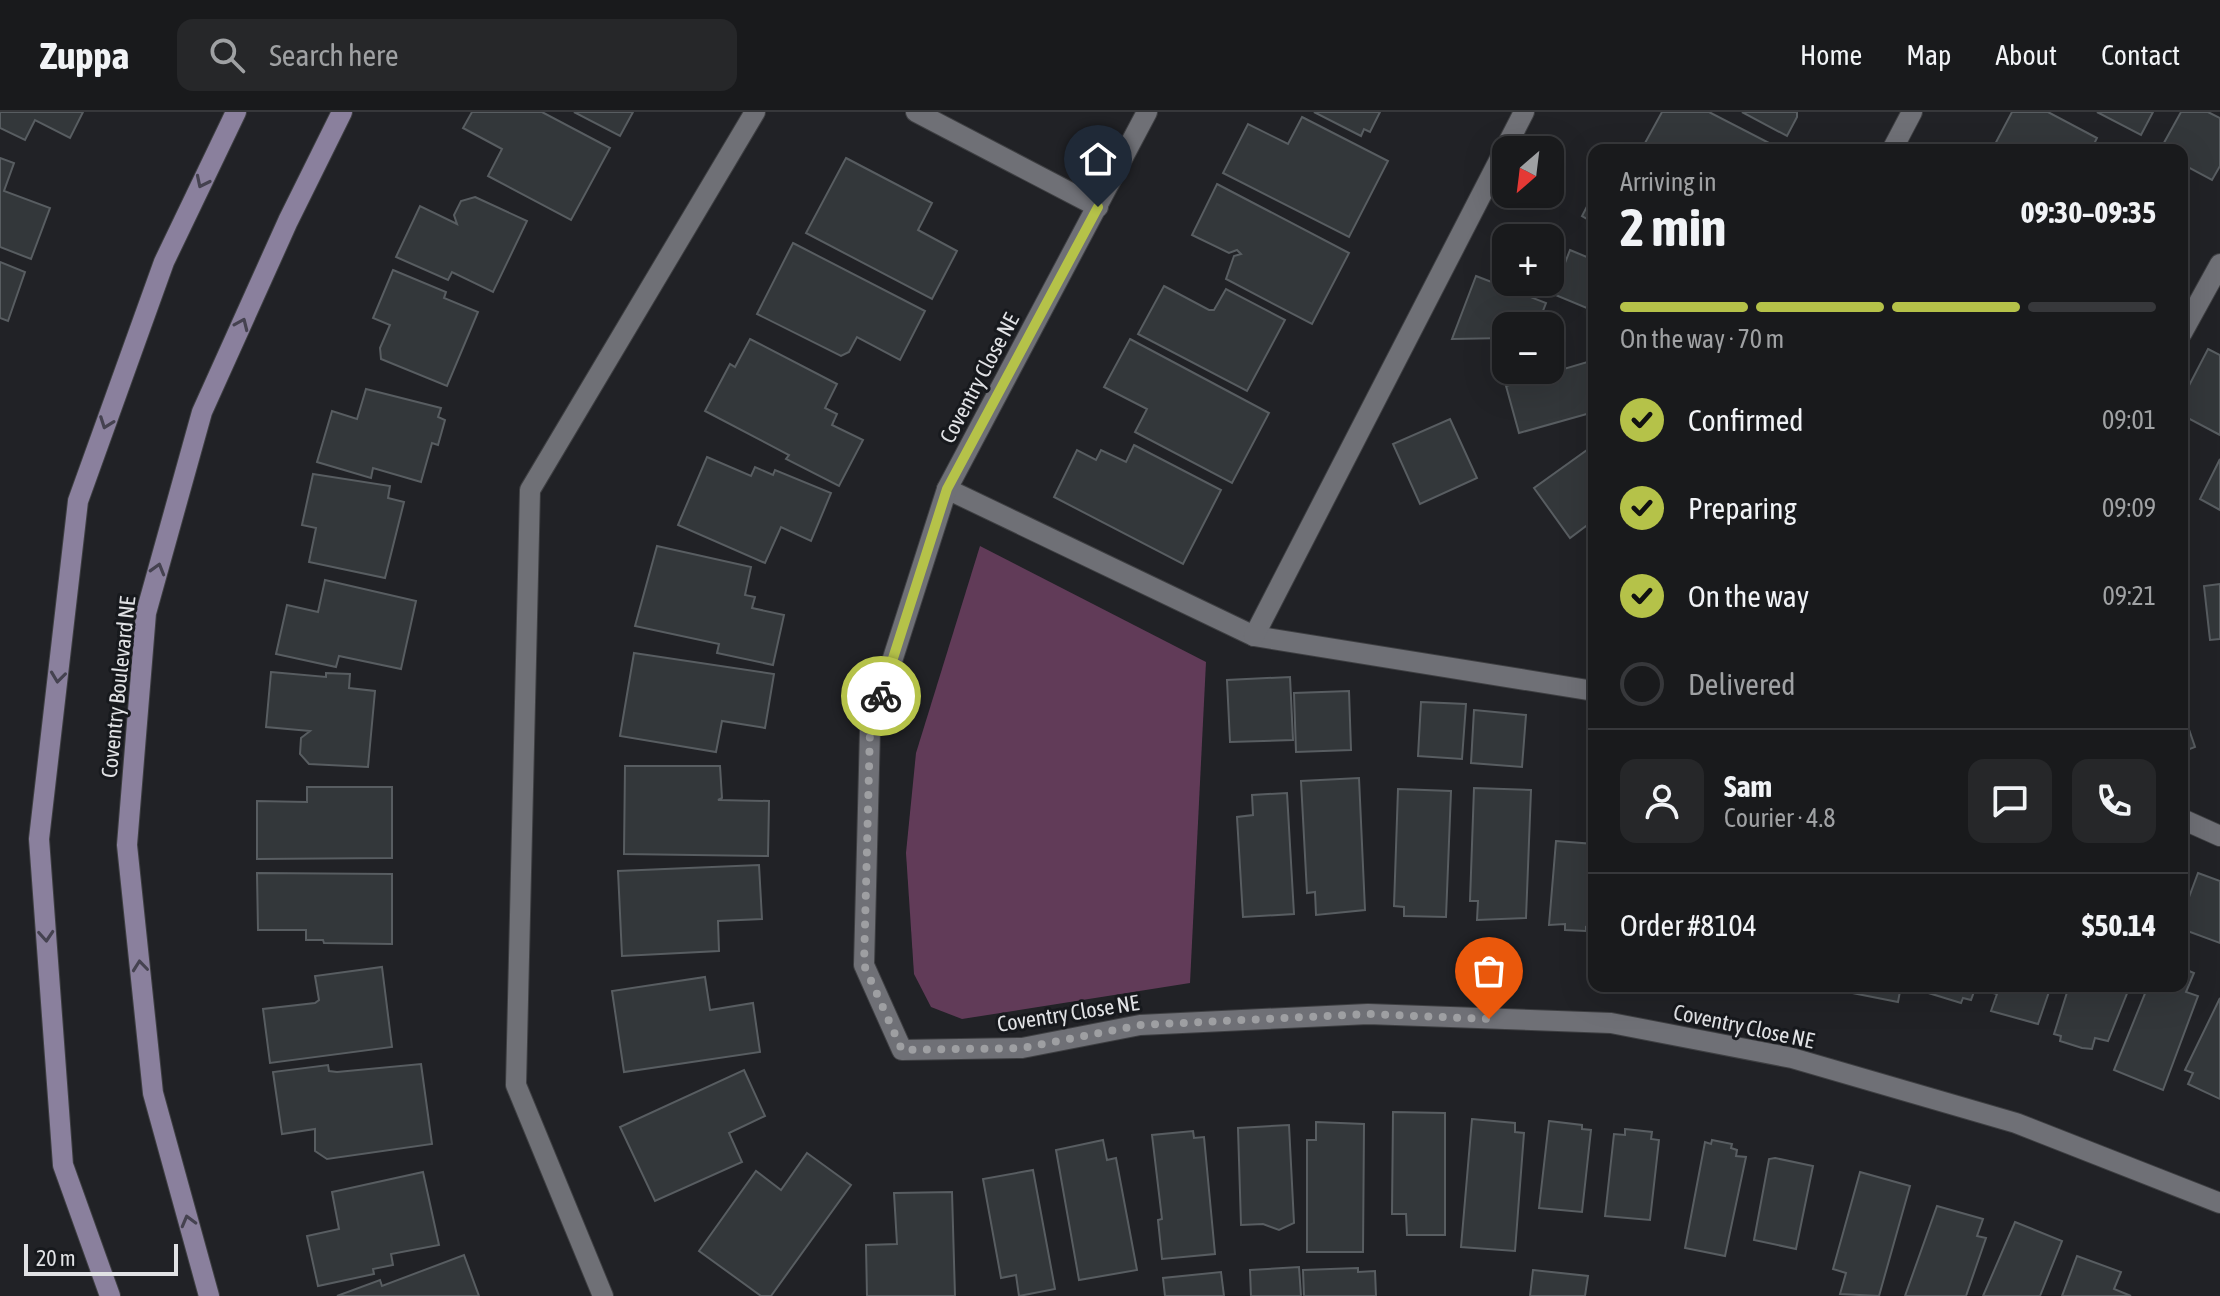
<!DOCTYPE html>
<meta charset="utf-8">
<style>
body{margin:0;font-family:"Asap Condensed",sans-serif;background:#262729;color:#f1f3f6;height:100vh;display:flex;flex-direction:column;font-size:30px;white-space:nowrap}
*{box-sizing:border-box;margin:0}
p{font-size:26px;color:#9fa1a3}
.icon{flex:none;width:44px;height:44px;fill:none;stroke:currentColor;stroke-width:2;stroke-linecap:round;stroke-linejoin:round}
.map{position:relative;flex:1;overflow:hidden}
.side{position:absolute;left:1588px;top:32px;width:600px;height:848px;display:flex;flex-direction:column;background:#191a1c;border-radius:16px;box-shadow:0 8px 32px #0002,0 0 0 2px #37383b}
.side>*{flex:none}
.needle{width:52px;rotate:208deg}
.controls{position:absolute;left:1492px;top:24px;display:grid;gap:16px}
.controls a{display:grid;place-items:center;width:72px;height:72px;border-radius:16px;background:#191a1c;box-shadow:0 8px 32px #0002,0 0 0 2px #37383b;font-size:40px}
.scale{position:absolute;left:24px;bottom:20px;width:154px;box-sizing:border-box;padding-left:8px;border:4px solid #e1e2e5;border-top:0;font-size:22px;line-height:28px;white-space:nowrap;color:#e1e2e5;-webkit-text-stroke:6px #17191d;paint-order:stroke}
.pin{position:absolute;display:grid;place-items:center;width:68px;height:68px;color:#fff;margin:-82px -34px;border-radius:50% 50% 50% 0;rotate:-45deg;box-shadow:0 0 8px #0007}
.pin .icon{rotate:45deg}
.courier{position:absolute;display:grid;place-items:center;width:80px;height:80px;margin:-40px;border:6px solid #b5c249;border-radius:50%;background:#fff;color:#222;box-shadow:0 2px 10px #0007}
.summary em{font-style:normal;font-weight:700}
.summary div{display:flex;flex-direction:column-reverse}
.summary{display:flex;align-items:center;justify-content:space-between;height:136px;padding:0 32px}
h1{font-size:52px;font-weight:700;line-height:60px}
.bar{display:grid;grid-template-columns:repeat(4,1fr);gap:12px 8px;align-content:center;height:96px;padding:0 32px}
.bar i{height:10px;border-radius:6px;background:#37383b}
.bar .active{background:#b5c249}
.bar p{grid-column:span 4}
.line{display:flex;align-items:center;gap:20px;padding:0 32px;border-top:2px solid #37383b}
.line div{flex:1}
.round{display:grid;place-items:center;flex:none;width:84px;height:84px;border-radius:16px;background:#262729}
ol{padding:0 32px;list-style:none}
li{display:flex;align-items:center;gap:24px;height:88px}
li p{margin-inline-start:auto}
li .icon{padding:8px;border-radius:50%;background:#b5c249;color:#111;stroke-width:4}
li:last-child{color:#9fa1a3}
li i{width:44px;height:44px;border:4px solid #37383b;border-radius:50%}
header{display:flex;align-items:center;gap:48px;box-sizing:border-box;height:112px;padding:0 40px;background:#191a1c;border-bottom:2px solid #37383b}
header strong{font-size:38px}
nav{display:flex;gap:44px;margin-inline-start:auto;font-size:28px}
.search{width:560px;height:72px;background:#262729;display:flex;align-items:center;gap:20px;box-sizing:border-box;padding:0 28px;border-radius:16px;color:#9fa1a3;font-size:30px}
.map>svg:first-child{display:block}
.green{fill:#613b58}
.building{fill:#33373a;stroke:#585d61;stroke-width:2}
.lines{fill:none;stroke-linecap:round;stroke-linejoin:round}
.lane-casing{stroke:#3e3f42;stroke-width:22}
.street-casing{stroke:#3e3f42;stroke-width:22}
.secondary-casing{stroke:#3e3f42;stroke-width:22}
.lane{stroke:#6f7076;stroke-width:20}
.street{stroke:#6f7076;stroke-width:20}
.secondary{stroke:#8a809d;stroke-width:20}
.oneway{stroke:#454250}
.done{stroke:#9e9fa2;stroke-width:8;stroke-dasharray:0 14.4}
.route{stroke:#b5c249;stroke-width:10}
.labels{text-anchor:middle;stroke-width:6;stroke-linejoin:round;paint-order:stroke}
.street-label{font-size:22px;fill:#e1e2e5;stroke:#17191d}
</style>
<header>
<strong>Zuppa</strong>
<div class="search"><svg class="icon" aria-label="search" viewBox="0 0 24 24"><circle cx="10" cy="10" r="6"/><path d="M15 15l6 6"/></svg>Search here</div>
<nav><a>Home</a><a>Map</a><a>About</a><a>Contact</a></nav>
</header>
<div class="map">
<svg width="2220" height="1184" viewBox="0 0 2220 1184">
<rect width="100%" height="100%" fill="#212226"/>
<path class="green" d="M980,434L1206,550L1190,871L962,907L931,895L914,862L906,741L916,641Z"/>
<g class="building">
<path d="M0,0H83L70,26L35,8L25,28L0,16Z"/>
<path d="M472,0H542L610,36L571,108L488,64L502,37L463,16Z"/>
<path d="M574,0H633L620,24Z"/>
<path d="M1314,0H1380L1370,20L1364,17L1361,24Z"/>
<path d="M1662,0H1709L1773,33L1771,38H1658L1645,31Z"/>
<path d="M1742,0H1797V5L1787,24Z"/>
<path d="M2012,0H2048L2097,26L2091,38H2002L1994,34Z"/>
<path d="M2097,0H2153L2141,23Z"/>
<path d="M2181,0H2208L2220,6V54L2212,68L2182,52V38H2160Z"/>
<path d="M1302,5L1388,49L1349,125L1223,61L1248,12L1288,32Z"/>
<path d="M0,46L14,51L4,79L50,96L31,147L0,135Z"/>
<path d="M846,46L932,91L918,118L957,139L932,187L806,121Z"/>
<path d="M1217,72L1349,141L1312,212L1226,167L1234,144L1241,142L1237,138L1229,141L1192,123Z"/>
<path d="M1594,81V111L1582,104Z"/>
<path d="M475,85L527,109L493,180L452,160L448,168L396,145L420,94L457,112L454,103L461,89Z"/>
<path d="M793,131L925,199L900,248L857,225L849,240L841,244L757,202Z"/>
<path d="M1570,138L1594,148V199L1553,182Z"/>
<path d="M0,150L25,160L8,209L0,206Z"/>
<path d="M393,158L446,180L444,186L478,200L447,274L381,247L380,236L390,213L373,206Z"/>
<path d="M1476,164L1546,191L1537,214H1506V226L1452,227Z"/>
<path d="M1164,174L1209,198H1214L1226,177L1285,208L1247,279L1138,222Z"/>
<path d="M750,227L837,272L825,296L837,302L832,313L863,328L839,374L786,347L789,343L705,299L730,252L735,255Z"/>
<path d="M1130,227L1269,301L1232,371L1135,320L1147,297L1104,275Z"/>
<path d="M2208,237L2220,243V323L2182,303V287Z"/>
<path d="M1594,248V300L1519,321L1506,274Z"/>
<path d="M366,277L441,296L438,305L445,308L438,333L432,331L421,370L373,356L371,366L317,350L332,299L357,307Z"/>
<path d="M1450,307L1477,366L1420,392L1393,332Z"/>
<path d="M1134,333L1221,378L1183,452L1054,385L1077,338L1096,348L1101,338L1126,350Z"/>
<path d="M1594,333V408L1570,426L1534,376Z"/>
<path d="M707,345L751,364L755,355L773,363L775,358L831,381L811,429L781,415L765,451L678,413Z"/>
<path d="M2220,347V398L2200,387Z"/>
<path d="M313,362L390,374L388,386L404,390L385,466L309,450L316,416L302,413Z"/>
<path d="M657,434L751,455L745,483L755,485L752,496L784,503L773,553L717,541L719,532L635,514Z"/>
<path d="M325,468L416,489L401,557L339,544L336,555L276,542L287,493L318,500Z"/>
<path d="M2220,472V527L2210,528L2204,474Z"/>
<path d="M634,541L774,562L765,616L722,609L716,640L620,624Z"/>
<path d="M271,560L326,565V561L350,562L349,576L375,579L368,655L309,652L300,642L301,626L310,619L266,615Z"/>
<path d="M1290,565L1293,628L1230,630L1227,568Z"/>
<path d="M1349,579L1351,638L1296,640L1294,581Z"/>
<path d="M1421,590L1466,592L1462,647L1418,644Z"/>
<path d="M2182,597L2195,635L2182,640Z"/>
<path d="M1474,598L1526,603L1522,655L1471,651Z"/>
<path d="M625,654H720L722,686L718,688L769,689L768,744L624,742Z"/>
<path d="M1359,666L1365,798L1316,803L1315,780L1307,781L1301,669Z"/>
<path d="M307,675H392V746L257,747V689L307,690Z"/>
<path d="M1474,676L1531,678L1526,806L1477,808L1478,789H1470Z"/>
<path d="M1398,677L1451,679L1446,805L1404,804V795L1394,794Z"/>
<path d="M1287,681L1294,802L1243,805L1237,705L1253,703L1252,683Z"/>
<path d="M1556,729L1594,732L1591,816L1586,815V819L1565,818V812L1549,813Z"/>
<path d="M759,753L762,807L718,809L719,839L622,844L618,759Z"/>
<path d="M257,761L392,762V832L324,831L323,828H306V818H258Z"/>
<path d="M2198,761L2220,769V831L2182,817V804Z"/>
<path d="M382,855L392,935L270,951L263,897L315,891L319,888L315,864Z"/>
<path d="M2182,856L2194,861L2186,880L2198,884L2163,978L2114,958L2148,874H2182Z"/>
<path d="M705,865L710,898L753,891L760,940L624,960L612,879Z"/>
<path d="M1848,874H1901L1898,890L1847,880Z"/>
<path d="M1924,874H1976L1971,888L1963,886L1961,891L1922,879Z"/>
<path d="M1990,874H2051L2038,912L1991,899L1997,882L1989,880Z"/>
<path d="M2069,874H2130L2108,929L2095,926L2092,937L2082,936L2060,929L2061,924L2054,922Z"/>
<path d="M2220,886V987L2188,972L2193,961L2185,958Z"/>
<path d="M421,952L432,1032L327,1047L315,1039V1017L282,1022L273,960L328,953L329,959L337,960Z"/>
<path d="M744,958L765,1004L729,1021L742,1050L655,1089L620,1015Z"/>
<path d="M1393,1000L1445,1001V1123H1407L1406,1102H1392Z"/>
<path d="M1472,1007L1515,1011V1020L1524,1021L1515,1139L1461,1135Z"/>
<path d="M1549,1009L1582,1013V1017L1591,1018L1582,1100L1539,1096Z"/>
<path d="M1316,1010L1364,1012L1363,1140H1307V1028H1316Z"/>
<path d="M1289,1013L1294,1111L1279,1118L1263,1112L1241,1113L1238,1016Z"/>
<path d="M1625,1017L1652,1020L1651,1027L1659,1028L1650,1108L1605,1104L1614,1022L1625,1023Z"/>
<path d="M1193,1019L1194,1026L1204,1025L1215,1142L1162,1147L1158,1108L1162,1107L1152,1023Z"/>
<path d="M1103,1028L1107,1048L1116,1046L1137,1158L1079,1168L1056,1038Z"/>
<path d="M1712,1028L1732,1032L1731,1036L1737,1038L1736,1044L1746,1045L1725,1144L1685,1136L1705,1030L1711,1032Z"/>
<path d="M807,1041L851,1073L771,1184H761L699,1139L756,1059L781,1078Z"/>
<path d="M1775,1046L1813,1054L1796,1137L1754,1128L1769,1047Z"/>
<path d="M1033,1058L1055,1177L1019,1184L1016,1163L1001,1166L983,1067Z"/>
<path d="M423,1060L439,1133L391,1142L393,1153L373,1157L374,1162L318,1174L307,1124L339,1117L332,1080Z"/>
<path d="M1860,1060L1910,1074L1879,1184L1840,1182L1846,1161L1833,1157Z"/>
<path d="M952,1080L955,1184H867L866,1133L897,1132L894,1081Z"/>
<path d="M1937,1094L1983,1107L1977,1124L1986,1126L1966,1184H1905Z"/>
<path d="M2015,1110L2062,1129L2040,1184H1983Z"/>
<path d="M464,1143L479,1184H337L380,1168L382,1174Z"/>
<path d="M2077,1144L2121,1160L2114,1177L2131,1184H2062Z"/>
<path d="M1299,1155L1301,1184H1251L1250,1158Z"/>
<path d="M1358,1156V1160L1375,1159L1376,1184H1304L1303,1158Z"/>
<path d="M1533,1158L1588,1164L1585,1184H1530Z"/>
<path d="M1221,1160L1224,1184H1165L1163,1166Z"/>
</g>
<g class="lines">
<g class="lane-casing">
<g id="lane">
<path d="M2182,221L2220,152"/>
<path d="M947,377L1254,524L1594,579"/>
<path d="M1254,524L1524,0"/>
<path d="M2182,707L2220,724"/>
<path d="M603,1184L516,973L530,378L755,0"/>
</g>
</g>
<g class="street-casing">
<g id="street">
<path d="M916,0L1098,95"/>
<path d="M1147,0L947,377L870,618L864,853L902,938L1022,936L1140,913L1368,902L1611,911L1792,946L2016,1011L2220,1091"/>
<path d="M1892,38L1912,0"/>
</g>
</g>
<g class="secondary-casing">
<g id="secondary">
<path d="M110,1184L63,1053L39,727L78,389L164,150L236,0"/>
<path d="M209,1184L153,981L127,733L146,501L202,300L288,109L342,0"/>
</g>
</g>
<use href="#lane" class="lane"/>
<use href="#street" class="street"/>
<use href="#secondary" class="secondary"/>
</g>
<defs><path id="oneway-chevron" d="M-2-3.5L2.5 0L-2 3.5" fill="none" stroke-width="1.6" stroke-linecap="round" stroke-linejoin="round" transform="scale(2)"/></defs>
<g class="oneway">
<use href="#oneway-chevron" transform="translate(202 70) rotate(116)"/>
<use href="#oneway-chevron" transform="translate(242 212) rotate(-66)"/>
<use href="#oneway-chevron" transform="translate(106 311) rotate(110)"/>
<use href="#oneway-chevron" transform="translate(158 457) rotate(-74)"/>
<use href="#oneway-chevron" transform="translate(58 565) rotate(97)"/>
<use href="#oneway-chevron" transform="translate(46 824) rotate(86)"/>
<use href="#oneway-chevron" transform="translate(140 854) rotate(-96)"/>
<use href="#oneway-chevron" transform="translate(188 1109) rotate(-105)"/>
</g>
<g class="lines">
<path class="done" d="M881,584L870,618L864,853L902,938L1022,936L1140,913L1368,902L1489,907"/>
<path class="route" d="M881,584L947,377L1098,95"/>
</g>
<g class="labels">
<g class="street-label">
<text transform="translate(979 266) rotate(-62)" y="8">Coventry Close NE</text>
<text transform="translate(118 575) rotate(-84)" y="8">Coventry Boulevard NE</text>
<text transform="translate(1068 901) rotate(-9)" y="8">Coventry Close NE</text>
<text transform="translate(1744 914) rotate(12)" y="8">Coventry Close NE</text>
</g>
</g>
</svg>
<div class="controls">
<a><svg class="needle" viewBox="-14 -14 28 28"><path d="M0-13l5 13h-10z" fill="#e53935"/><path d="M0 13l5-13h-10z" fill="#9fa1a3"/></svg></a>
<a>+</a>
<a>−</a>
</div>
<div class="scale">20 m</div>
<div class="pin" style="left:1489px;top:907px;background:#ea580c"><svg class="icon" aria-label="bag" viewBox="0 0 24 24"><path d="M5 8h14l-1 12H6zM9 8a3 3 0 0 1 6 0"/></svg></div>
<div class="pin" style="left:1098px;top:95px;background:#1f2937"><svg class="icon" aria-label="home" viewBox="0 0 24 24"><path d="M3 11l9-7 9 7M6 9v11h12V9"/></svg></div>
<div class="courier" style="left:881px;top:584px"><svg class="icon" aria-label="bike" viewBox="0 0 24 24"><circle cx="6" cy="16" r="4"/><circle cx="18" cy="16" r="4"/><path d="M6 16l4-8h5l3 8M10 8l3 8H6M13 5h3"/></svg></div>
<section class="side">
<div class="summary"><div><h1>2 min</h1><p>Arriving in</p></div><em>09:30–09:35</em></div>
<div class="bar"><i class="active"></i><i class="active"></i><i class="active"></i><i></i><p>On the way · 70 m</p></div>
<ol>
<li><svg class="icon" aria-label="check" viewBox="0 0 24 24"><path d="M5 12l5 5 9-10"/></svg>Confirmed<p>09:01</p></li>
<li><svg class="icon" aria-label="check" viewBox="0 0 24 24"><path d="M5 12l5 5 9-10"/></svg>Preparing<p>09:09</p></li>
<li><svg class="icon" aria-label="check" viewBox="0 0 24 24"><path d="M5 12l5 5 9-10"/></svg>On the way<p>09:21</p></li>
<li><i></i>Delivered</li>
</ol>
<div class="line" style="height:144px"><a class="round"><svg class="icon" aria-label="person" viewBox="0 0 24 24"><circle cx="12" cy="8" r="4"/><path d="M4 21q1-7 8-7t8 7"/></svg></a><div><b>Sam</b><p>Courier · 4.8</p></div><a class="round"><svg class="icon" aria-label="chat" viewBox="0 0 24 24"><path d="M4 5h16v11H9l-5 4z"/></svg></a><a class="round"><svg class="icon" aria-label="phone" viewBox="0 0 24 24"><path d="M5 4h4l2 5-3 2q2 4 5 5l2-3 5 2v4C11 20 4 13 5 4z"/></svg></a></div>
<div class="line" style="height:104px"><div>Order #8104</div><b>$50.14</b></div>
</section>
</div>
